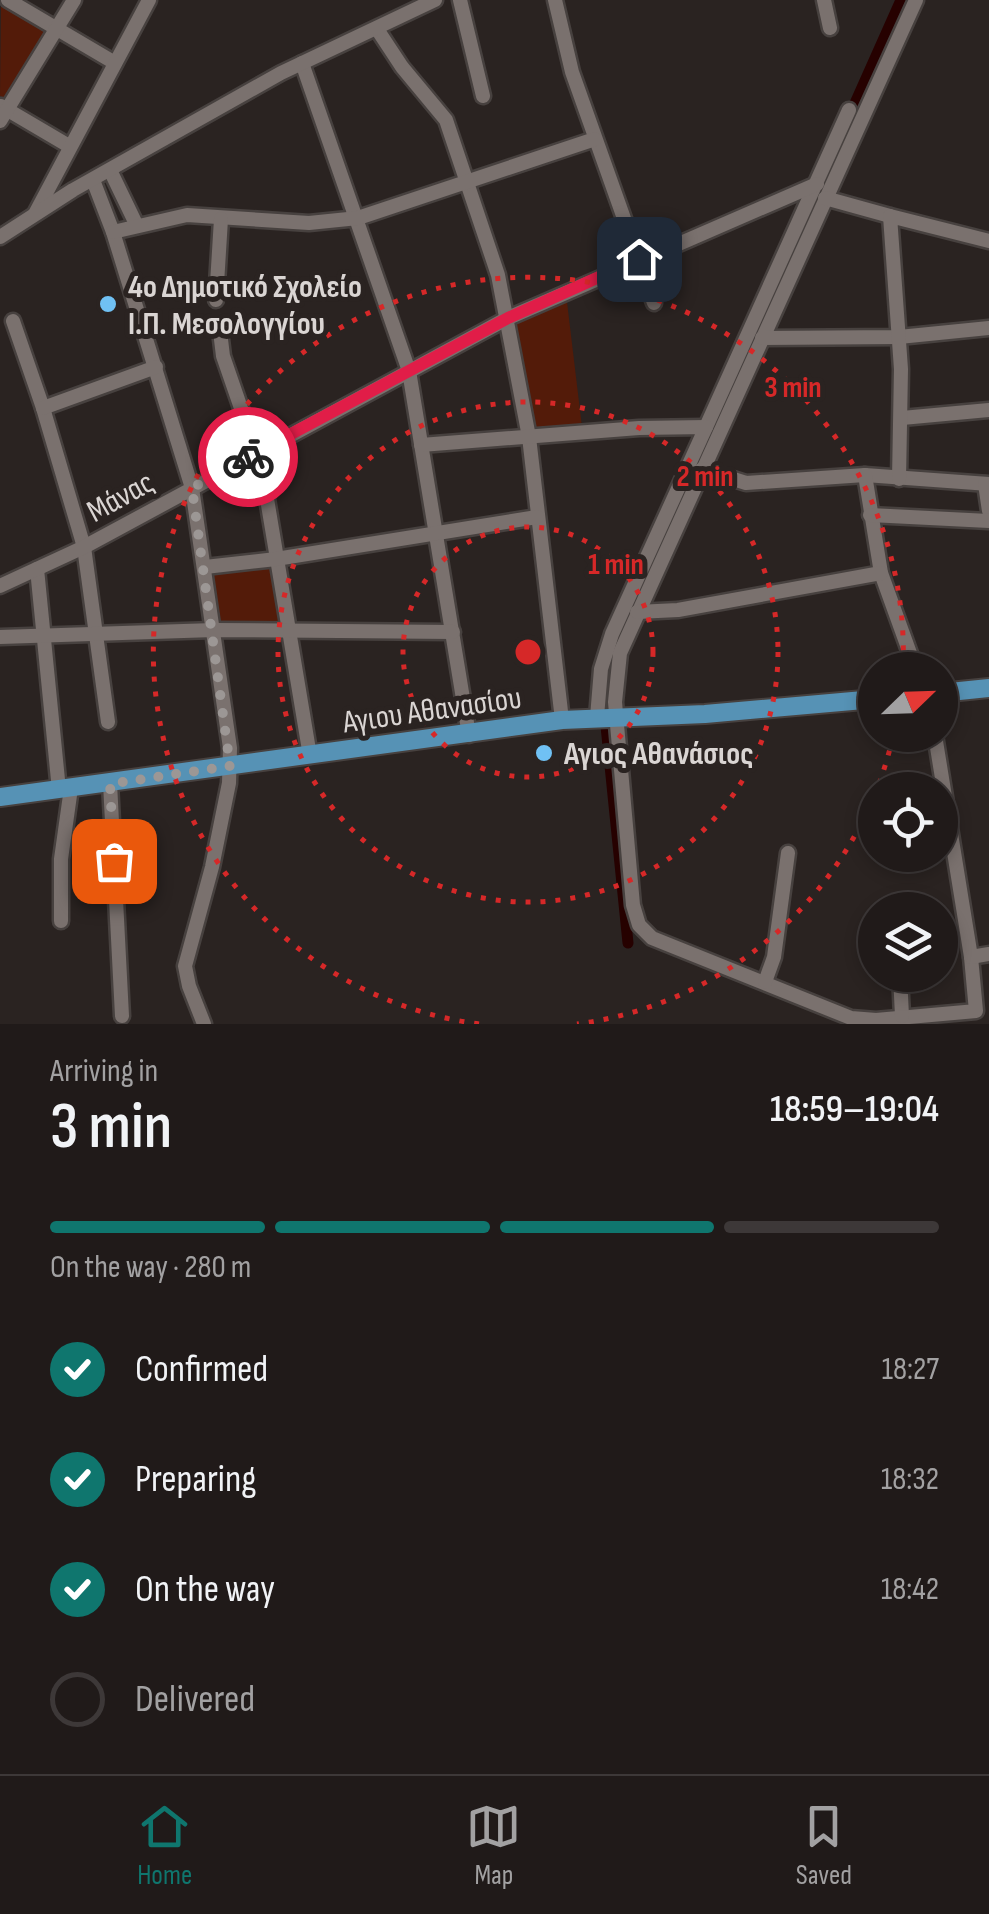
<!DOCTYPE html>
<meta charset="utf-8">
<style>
body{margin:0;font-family:"Sofia Sans Condensed",sans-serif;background:#282322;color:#f1f3f6;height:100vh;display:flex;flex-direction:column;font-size:38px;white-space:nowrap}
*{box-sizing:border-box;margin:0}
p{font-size:32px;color:#a2a1a2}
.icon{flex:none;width:55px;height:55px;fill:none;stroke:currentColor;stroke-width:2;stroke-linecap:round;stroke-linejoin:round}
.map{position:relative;height:1024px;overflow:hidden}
.panel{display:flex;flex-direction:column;background:#201a19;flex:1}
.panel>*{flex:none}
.needle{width:65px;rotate:67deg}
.tools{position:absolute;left:858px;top:652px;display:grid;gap:20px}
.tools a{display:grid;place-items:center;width:100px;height:100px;border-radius:50%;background:#201a19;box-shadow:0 5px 15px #0003,0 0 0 2px #3d3838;font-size:50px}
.pin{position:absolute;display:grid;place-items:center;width:85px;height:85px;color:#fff;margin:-42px;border-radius:20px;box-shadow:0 5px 15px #0006}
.courier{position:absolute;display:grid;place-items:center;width:100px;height:100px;margin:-50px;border:8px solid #e11d48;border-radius:50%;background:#fff;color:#222;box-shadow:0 2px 12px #0007}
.headline em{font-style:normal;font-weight:600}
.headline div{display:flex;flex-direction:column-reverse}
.headline{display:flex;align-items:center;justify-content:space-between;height:170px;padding:0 50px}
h1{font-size:65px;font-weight:600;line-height:75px}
.bar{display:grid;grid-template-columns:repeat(4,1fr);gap:15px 10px;align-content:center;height:120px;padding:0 50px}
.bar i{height:12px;border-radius:8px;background:#3d3838}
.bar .on{background:#0f766e}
.bar p{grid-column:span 4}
ol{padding:0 50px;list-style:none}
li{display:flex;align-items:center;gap:30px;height:110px}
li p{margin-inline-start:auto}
li .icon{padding:10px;border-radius:50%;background:#0f766e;color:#fff;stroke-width:4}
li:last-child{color:#a2a1a2}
li i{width:55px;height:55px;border:5px solid #3d3838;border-radius:50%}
.tabs{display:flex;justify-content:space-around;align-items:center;height:140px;border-top:2px solid #3d3838;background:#201a19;font-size:28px;color:#a2a1a2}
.tabs a{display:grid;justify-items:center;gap:5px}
.tabs .on{color:#0f766e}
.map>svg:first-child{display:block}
.green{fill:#531b09}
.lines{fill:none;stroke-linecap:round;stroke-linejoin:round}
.canal{stroke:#260100;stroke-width:11}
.minor-casing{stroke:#47413f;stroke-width:19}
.major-casing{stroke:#47413f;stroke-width:22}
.minor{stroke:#7a716e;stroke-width:14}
.major{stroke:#5692b5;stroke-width:18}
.done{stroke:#9c9795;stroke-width:10;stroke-dasharray:0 18}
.route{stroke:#e11d48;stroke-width:12}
.ring{fill:none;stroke:#d62828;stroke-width:5;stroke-dasharray:5 10}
.poi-dot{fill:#70c1f4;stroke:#2a2321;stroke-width:4}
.labels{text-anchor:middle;stroke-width:10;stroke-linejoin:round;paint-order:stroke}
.poi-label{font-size:32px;font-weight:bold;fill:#dad5d3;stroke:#2a2321;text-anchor:start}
.street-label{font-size:32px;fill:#dad5d3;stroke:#2a2321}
.centre{fill:#d62828;stroke:#2a2321;stroke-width:5}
.ring-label{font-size:30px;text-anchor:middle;font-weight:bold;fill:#d62828;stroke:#2a2321;stroke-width:10;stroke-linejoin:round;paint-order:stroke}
</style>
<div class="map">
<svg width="989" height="1024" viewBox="0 0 989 1024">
<rect width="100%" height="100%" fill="#2a2321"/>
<g class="green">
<path d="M1,4L45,31L4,98L0,96Z"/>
<path d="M567,302L582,427L532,431L516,324Z"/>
<path d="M272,560L283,626L220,625L212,568Z"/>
</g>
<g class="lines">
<g class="canal">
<path d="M848,119L901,0"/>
<path d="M606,726L628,943"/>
</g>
<g class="minor-casing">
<g id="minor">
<path d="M8,0L115,63"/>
<path d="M460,0L483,96"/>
<path d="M555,0L572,72L654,303"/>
<path d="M824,0L830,28"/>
<path d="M916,0L620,653L615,702L633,905L639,925L652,938L851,1018L876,1020L976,1011L971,957L935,735"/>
<path d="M377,29L402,67L446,120L498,275L529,437L562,720"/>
<path d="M302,63L409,371L469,735"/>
<path d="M1,106L69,146"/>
<path d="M0,121L74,0"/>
<path d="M110,170L137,226"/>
<path d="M93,180L113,232L192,488L230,748L229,783L212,867L185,966L189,986L204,1024"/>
<path d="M825,198L890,216"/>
<path d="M36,212L149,0"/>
<path d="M113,232L187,215L309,223L358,218L595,139"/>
<path d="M0,237L73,190L281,73L435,0"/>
<path d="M216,300L221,219"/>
<path d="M13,321L43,408L84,547L108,722"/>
<path d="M219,323L223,356L262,469L310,756"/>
<path d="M762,338L899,337L989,328"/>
<path d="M43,408L156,367"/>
<path d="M902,418L989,410"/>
<path d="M706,427L849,110"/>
<path d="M421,445L639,428L706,427L612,634L601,669L597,717"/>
<path d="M702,469L746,483L865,475L989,484"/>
<path d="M865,475L881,573L916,670"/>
<path d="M899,479L901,369L890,216L989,241"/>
<path d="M985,484L989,511"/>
<path d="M870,515L989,521"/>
<path d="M205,567L276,559L537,517"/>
<path d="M37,569L59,790"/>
<path d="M0,586L84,547L508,318L817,184"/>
<path d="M637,612L678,610L881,573"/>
<path d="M0,637L214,630L453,632"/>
<path d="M110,783L122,1016"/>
<path d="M61,921V859L71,788"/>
<path d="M971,957L989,954"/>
<path d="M900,975L902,1016"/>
<path d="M765,982L774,957L788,853"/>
</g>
</g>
<g class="major-casing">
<g id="major">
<path d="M940,693L989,688"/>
<path d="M0,797L562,720L705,714L875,699"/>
</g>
</g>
<use href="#minor" class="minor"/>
<use href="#major" class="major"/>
</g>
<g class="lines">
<path class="done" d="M114,861L110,784L230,766L192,488L248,457"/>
<path class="route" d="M248,457L508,318L639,259"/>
</g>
<g class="ring">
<circle cx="528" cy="652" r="125"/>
<circle cx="528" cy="652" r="250"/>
<path d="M893 736A375 375 0 0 1 877 789M874 796A375 375 0 0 1 577 1024M479 1024A375 375 0 1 1 903 668"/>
</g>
<g class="poi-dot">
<circle cx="108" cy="304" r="10"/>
<circle cx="544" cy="753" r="10"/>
</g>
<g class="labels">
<g class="poi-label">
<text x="128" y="297">4ο Δημοτικό Σχολείο<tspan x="128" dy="37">Ι.Π. Μεσολογγίου</tspan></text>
<text x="564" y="764">Αγιος Αθανάσιος</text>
</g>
<g class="street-label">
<text transform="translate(120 496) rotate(-29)" y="11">Μάνας</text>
<text transform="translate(432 709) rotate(-8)" y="11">Αγιου Αθανασίου</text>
</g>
</g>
<circle cx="528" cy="652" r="15" class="centre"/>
<g class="ring-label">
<text x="793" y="397">3 min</text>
<text x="705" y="486">2 min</text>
<text x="616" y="574">1 min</text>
</g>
</svg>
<div class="tools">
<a><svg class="needle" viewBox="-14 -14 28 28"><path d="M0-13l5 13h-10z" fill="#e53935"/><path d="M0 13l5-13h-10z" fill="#a2a1a2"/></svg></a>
<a><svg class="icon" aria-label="locate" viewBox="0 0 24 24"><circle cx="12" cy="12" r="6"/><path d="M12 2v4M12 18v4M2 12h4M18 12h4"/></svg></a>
<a><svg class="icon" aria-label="layers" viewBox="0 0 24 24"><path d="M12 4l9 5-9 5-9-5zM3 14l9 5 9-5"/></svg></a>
</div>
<div class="pin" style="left:114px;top:861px;background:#ea580c"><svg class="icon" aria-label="bag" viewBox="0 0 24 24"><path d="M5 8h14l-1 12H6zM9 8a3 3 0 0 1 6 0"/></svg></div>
<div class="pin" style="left:639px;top:259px;background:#1f2937"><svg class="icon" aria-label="home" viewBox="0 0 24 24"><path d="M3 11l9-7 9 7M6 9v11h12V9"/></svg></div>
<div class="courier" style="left:248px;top:457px"><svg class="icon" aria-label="bike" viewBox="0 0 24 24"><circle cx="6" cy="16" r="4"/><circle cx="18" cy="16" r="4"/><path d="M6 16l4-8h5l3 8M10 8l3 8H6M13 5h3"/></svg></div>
</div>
<section class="panel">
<div class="headline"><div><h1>3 min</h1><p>Arriving in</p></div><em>18:59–19:04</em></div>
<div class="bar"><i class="on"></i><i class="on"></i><i class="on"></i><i></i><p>On the way · 280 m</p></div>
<ol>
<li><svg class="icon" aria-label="check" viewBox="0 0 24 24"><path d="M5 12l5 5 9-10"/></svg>Confirmed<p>18:27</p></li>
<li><svg class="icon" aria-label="check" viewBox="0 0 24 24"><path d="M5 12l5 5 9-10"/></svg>Preparing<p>18:32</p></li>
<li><svg class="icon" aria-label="check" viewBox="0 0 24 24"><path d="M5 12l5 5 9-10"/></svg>On the way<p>18:42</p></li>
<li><i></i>Delivered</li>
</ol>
</section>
<nav class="tabs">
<a class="on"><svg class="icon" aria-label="home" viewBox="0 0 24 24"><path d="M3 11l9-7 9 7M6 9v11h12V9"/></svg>Home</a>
<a><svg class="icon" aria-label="map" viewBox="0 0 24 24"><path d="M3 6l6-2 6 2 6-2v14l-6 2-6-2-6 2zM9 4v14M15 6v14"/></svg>Map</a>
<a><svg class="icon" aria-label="saved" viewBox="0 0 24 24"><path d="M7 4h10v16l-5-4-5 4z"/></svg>Saved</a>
</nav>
